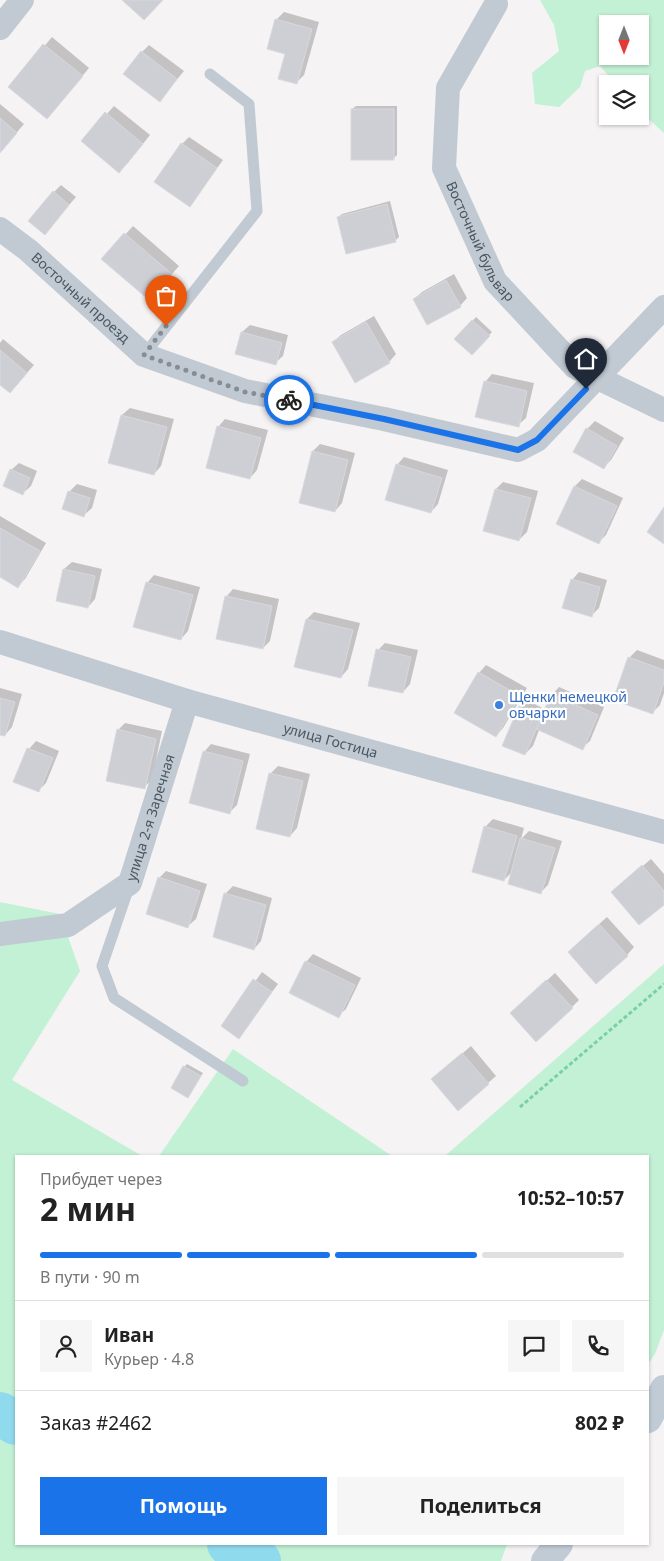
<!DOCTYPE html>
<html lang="ru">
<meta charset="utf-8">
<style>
body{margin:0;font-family:"Noto Sans",sans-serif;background:#f6f6f6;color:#222;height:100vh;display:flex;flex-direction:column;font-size:19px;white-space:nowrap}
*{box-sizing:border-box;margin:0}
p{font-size:16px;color:#767676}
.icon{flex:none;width:28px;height:28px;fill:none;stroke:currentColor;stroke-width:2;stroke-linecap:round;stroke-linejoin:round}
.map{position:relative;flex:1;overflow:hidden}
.details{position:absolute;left:15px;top:1155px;width:634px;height:390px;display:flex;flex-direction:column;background:#fff;border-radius:0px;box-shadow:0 1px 4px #0004}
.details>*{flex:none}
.needle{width:32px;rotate:180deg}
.tools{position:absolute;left:599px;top:15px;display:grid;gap:10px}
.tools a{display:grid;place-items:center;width:50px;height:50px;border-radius:0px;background:#fff;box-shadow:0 1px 4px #0004;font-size:25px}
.pin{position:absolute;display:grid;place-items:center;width:42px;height:42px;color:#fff;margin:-51px -21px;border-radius:50% 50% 50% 0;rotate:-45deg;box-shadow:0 0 5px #0007}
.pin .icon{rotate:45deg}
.courier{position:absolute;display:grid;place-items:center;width:50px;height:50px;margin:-25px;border:4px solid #1a73e8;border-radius:50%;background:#fff;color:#222;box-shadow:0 1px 6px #0007}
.head em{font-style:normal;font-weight:700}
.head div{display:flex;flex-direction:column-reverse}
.head{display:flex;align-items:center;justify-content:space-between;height:85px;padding:0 25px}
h1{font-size:32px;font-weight:700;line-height:38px}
.bar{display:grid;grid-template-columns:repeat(4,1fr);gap:8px 5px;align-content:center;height:60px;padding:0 25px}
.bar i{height:6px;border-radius:4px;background:#e0e0e0}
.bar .on{background:#1a73e8}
.bar p{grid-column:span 4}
.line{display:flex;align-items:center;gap:12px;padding:0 25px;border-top:1px solid #e0e0e0}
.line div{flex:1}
.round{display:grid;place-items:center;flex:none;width:52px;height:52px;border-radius:0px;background:#f6f6f6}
.cta{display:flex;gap:10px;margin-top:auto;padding:10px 25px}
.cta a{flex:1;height:58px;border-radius:0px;background:#1a73e8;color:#fff;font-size:20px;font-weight:700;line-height:58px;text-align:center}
.cta a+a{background:#f6f6f6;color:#222}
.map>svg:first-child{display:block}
.green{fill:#c3f1d5;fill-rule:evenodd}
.shadow{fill:#0003}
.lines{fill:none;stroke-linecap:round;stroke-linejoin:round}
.river{stroke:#90daee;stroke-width:44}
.building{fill:#cdcfd5;stroke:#d7d9de}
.path{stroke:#7ad0a6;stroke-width:3;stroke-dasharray:4 2.5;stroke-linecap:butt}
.service{stroke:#c1cad2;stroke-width:11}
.minor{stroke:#c1cad2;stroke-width:24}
.secondary{stroke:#c1cbd6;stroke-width:28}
.done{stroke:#868d94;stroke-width:5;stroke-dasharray:0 9}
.route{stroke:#1a73e8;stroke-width:6}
.shop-dot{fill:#3f7fe0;stroke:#fff;stroke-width:2}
.labels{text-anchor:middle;stroke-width:4.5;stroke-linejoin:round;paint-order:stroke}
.street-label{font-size:14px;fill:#4a5661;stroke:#fff}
.shop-label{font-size:14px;fill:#366cbe;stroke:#fff;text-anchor:start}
</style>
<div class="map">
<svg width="664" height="1561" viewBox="0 0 664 1561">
<rect width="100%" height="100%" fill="#f5f3f3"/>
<g class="green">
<path d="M540,0H664V133L640,111V84H616L600,66L585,71L580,87L559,107L535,104L532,73L559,51L554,25ZM608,24H640V56H608Z"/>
<path d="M0,902L60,914L80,971L12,1080L142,1156H16V1544H507L501,1561H0Z"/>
<path d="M664,964V1330L655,1354L648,1364V1156H445Z"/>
<path d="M233,1049L392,1156H159Z"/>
</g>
<g class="shadow">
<path d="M284,12L319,22L304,75L297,82L276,20Z"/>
<path d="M52,37L89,68L47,118L10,87Z"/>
<path d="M149,45L184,71L160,100L142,52Z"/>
<path d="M0,104L24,124L0,152Z"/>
<path d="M114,106L150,135L127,164L83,141Z"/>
<path d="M356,106H397V155L393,159L352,109Z"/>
<path d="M189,137L223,160L190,205L182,144Z"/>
<path d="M61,185L76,197L52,225L54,192Z"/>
<path d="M390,201L399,237L395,241L338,217L342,214Z"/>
<path d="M133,226L179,266L157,291L103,259Z"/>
<path d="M454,274L467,298L460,306L414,299L422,292Z"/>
<path d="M374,316L396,354L389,362L333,342L341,335Z"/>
<path d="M476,317L492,332L472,354L456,339Z"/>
<path d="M250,325L288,335L283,356L275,363L237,353L242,332Z"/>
<path d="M3,339L34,365L17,384L0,383V343Z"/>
<path d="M492,374L534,383L526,418L518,425L485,382Z"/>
<path d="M130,408L174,419L161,466L154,474L110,462L122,415Z"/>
<path d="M225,419L268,430L257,470L250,478L218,427Z"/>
<path d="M595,421L624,438L611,460L603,468L587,429Z"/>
<path d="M320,444L355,453L342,503L335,511L313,451Z"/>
<path d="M404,457L448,470L438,504L431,512L397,465Z"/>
<path d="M19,463L37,471L31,486L23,493L11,470Z"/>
<path d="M582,479L623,498L606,535L599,542L575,486Z"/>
<path d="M503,482L538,491L527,532L519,540L485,530L496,489Z"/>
<path d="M77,484L97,490L92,508L84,515L64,508L70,491Z"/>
<path d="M0,516L46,543L25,579L18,586L0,576Z"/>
<path d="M72,562L102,569L95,599L88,607L58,600L64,569Z"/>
<path d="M579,572L607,580L599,608L592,615L572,580Z"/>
<path d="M154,575L200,587L188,631L181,639L147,583Z"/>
<path d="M233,589L279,599L270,641L263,648L226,597Z"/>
<path d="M314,612L360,623L348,669L341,677L296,666L307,619Z"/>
<path d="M385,643L418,650L410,684L403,692L378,650Z"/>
<path d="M637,650L664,660V693L660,705L652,713L629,658Z"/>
<path d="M486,665L527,688L503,728L496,736L479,673Z"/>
<path d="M559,687L604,707L590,741L582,748L539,730L533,746L525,754L520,707L527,700L546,710L552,695Z"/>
<path d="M0,688L22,694L12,727L5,735L0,734Z"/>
<path d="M125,723L162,731L152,780L144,787L118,730Z"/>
<path d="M36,741L59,751L46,783L38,791L29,749Z"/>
<path d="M211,744L250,754L237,805L229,813L204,752Z"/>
<path d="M278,766L310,774L297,828L290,836L270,774Z"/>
<path d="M493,819L524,828L521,839L529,831L562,841L548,885L540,893L512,872L504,880L485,827Z"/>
<path d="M651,859L664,874V903L620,885Z"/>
<path d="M166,871L207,884L196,919L188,926L159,878Z"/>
<path d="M233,886L272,898L261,941L254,949L215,936L226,893Z"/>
<path d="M607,917L634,947L627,955L577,944Z"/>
<path d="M313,954L361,978L346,1009L338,1016L306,962Z"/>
<path d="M262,972L278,984L239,1037L223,1026Z"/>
<path d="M555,973L579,1000L572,1007L519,1006Z"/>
<path d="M471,1046L496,1076L488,1083L441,1072Z"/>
<path d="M187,1064L203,1073L188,1096L184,1067Z"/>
</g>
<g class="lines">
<g class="river">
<path d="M0,1414L16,1423"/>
<path d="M229,1544L259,1561"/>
</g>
</g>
<g class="building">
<path d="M122,0H163L144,20Z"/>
<path d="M275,19L312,29L297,84L278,79L285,54L267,49Z"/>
<path d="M43,44L83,76L47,119L8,87Z"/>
<path d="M141,51L177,79L160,102L123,74Z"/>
<rect x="351" y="109" width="43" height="51"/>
<path d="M105,112L143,144L119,173L81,141Z"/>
<path d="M0,118L17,133L0,153Z"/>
<path d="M181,143L217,168L190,207L154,182Z"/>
<path d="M53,191L69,205L45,235L28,221Z"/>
<path d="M387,204L396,242L346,254L337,217Z"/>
<path d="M124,233L172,274L149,300L101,259Z"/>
<path d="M446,280L461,307L427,325L413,299Z"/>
<path d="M472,320L490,336L472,355L454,339Z"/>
<path d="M366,322L390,363L355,383L332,342Z"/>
<path d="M241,332L282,343L276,365L235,354Z"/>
<path d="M0,350L27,373L10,393L0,385Z"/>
<path d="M484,381L527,391L519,427L475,417Z"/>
<path d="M121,415L167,427L154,475L108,463Z"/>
<path d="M217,426L261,438L250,479L206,468Z"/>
<path d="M586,428L617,446L604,469L573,452Z"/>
<path d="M312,451L348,460L335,512L299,503Z"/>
<path d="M396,464L442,478L431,513L385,500Z"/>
<path d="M10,469L30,478L23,495L3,486Z"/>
<path d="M574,486L617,506L599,544L556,524Z"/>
<path d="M495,489L531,498L519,541L483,531Z"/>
<path d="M68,491L90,498L84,517L62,509Z"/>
<path d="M664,507V544L647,532Z"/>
<path d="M0,528L40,551L18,588L0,577Z"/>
<path d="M63,569L95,576L88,608L56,601Z"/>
<path d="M571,579L600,587L592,617L562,608Z"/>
<path d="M146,582L193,595L181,640L133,627Z"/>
<path d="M225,596L272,606L263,649L216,639Z"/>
<path d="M306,619L353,630L341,678L294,667Z"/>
<path d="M376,649L411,657L403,693L368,686Z"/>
<path d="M628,657L664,670V682L653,714L613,700Z"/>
<path d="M478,672L520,696L496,737L454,713Z"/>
<path d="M551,694L598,715L583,750L536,729Z"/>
<path d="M0,698L15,702L5,736L0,735Z"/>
<path d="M519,706L541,718L525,755L502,746Z"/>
<path d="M117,729L156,739L145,789L106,781Z"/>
<path d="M27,748L53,758L39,792L13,782Z"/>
<path d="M203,751L243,761L230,814L189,803Z"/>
<path d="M269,773L303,781L290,837L256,829Z"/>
<path d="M484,826L517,836L504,881L472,872Z"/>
<path d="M520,838L555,848L541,894L508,884Z"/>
<path d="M642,865L664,891V905L639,925L611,892Z"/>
<path d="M158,877L200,891L188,928L146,914Z"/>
<path d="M224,893L266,905L254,950L213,937Z"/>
<path d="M599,924L628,956L596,984L568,952Z"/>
<path d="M305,961L355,985L339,1018L289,993Z"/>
<path d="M253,979L272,992L239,1039L221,1026Z"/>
<path d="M546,980L573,1008L536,1042L510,1013Z"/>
<path d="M462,1053L489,1084L458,1111L431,1079Z"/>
<path d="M183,1066L201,1076L188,1098L171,1088Z"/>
</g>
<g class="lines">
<path class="path" d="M520,1107L664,984"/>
<g class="service">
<path d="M144,355L257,211L249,104L210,74"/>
<path d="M129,887L102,966L114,998L243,1081"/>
</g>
<g class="minor">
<path id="s1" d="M496,4L448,88L444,168L495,281L575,367L664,410"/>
<path d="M0,28L22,0"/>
<path id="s2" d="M0,229L28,250L144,355L245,391L384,419L518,450L537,440L664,307"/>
<path id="s3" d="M0,642L187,701L664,832"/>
<path id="s4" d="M0,934L68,925L130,883L187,701"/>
</g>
<g class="secondary">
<path d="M648,1419L664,1389"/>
<path d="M545,1561L559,1544"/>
</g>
</g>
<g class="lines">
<path class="done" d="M166,326L144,355L245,392L289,400"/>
<path class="route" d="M289,400L384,419L518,450L537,440L586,389"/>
</g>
<circle class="shop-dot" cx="499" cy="705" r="5"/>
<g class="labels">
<g class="street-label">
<text dy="5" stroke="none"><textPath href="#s1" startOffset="259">Восточный бульвар</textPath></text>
<text dy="5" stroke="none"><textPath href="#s2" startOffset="106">Восточный проезд</textPath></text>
<text dy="5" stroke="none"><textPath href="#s3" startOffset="345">улица Гостица</textPath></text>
<text dy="5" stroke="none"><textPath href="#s4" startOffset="212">улица 2-я Заречная</textPath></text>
</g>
<g class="shop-label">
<text x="509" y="702">Щенки немецкой<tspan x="509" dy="16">овчарки</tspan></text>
</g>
</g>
</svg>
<div class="tools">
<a><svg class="needle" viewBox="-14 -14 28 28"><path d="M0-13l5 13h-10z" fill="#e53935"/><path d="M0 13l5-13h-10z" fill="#767676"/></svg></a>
<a><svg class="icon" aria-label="layers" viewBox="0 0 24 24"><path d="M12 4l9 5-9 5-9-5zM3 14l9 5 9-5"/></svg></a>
</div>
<div class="pin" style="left:166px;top:326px;background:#ea580c"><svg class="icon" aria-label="bag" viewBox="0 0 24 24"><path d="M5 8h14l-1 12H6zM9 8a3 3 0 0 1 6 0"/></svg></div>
<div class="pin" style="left:586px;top:389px;background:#1f2937"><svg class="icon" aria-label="home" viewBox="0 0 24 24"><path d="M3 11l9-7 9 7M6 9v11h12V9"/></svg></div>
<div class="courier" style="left:289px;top:400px"><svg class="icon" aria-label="bike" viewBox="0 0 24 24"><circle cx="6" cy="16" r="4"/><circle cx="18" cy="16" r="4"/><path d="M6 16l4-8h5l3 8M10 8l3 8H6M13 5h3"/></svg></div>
<section class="details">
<div class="head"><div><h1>2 мин</h1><p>Прибудет через</p></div><em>10:52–10:57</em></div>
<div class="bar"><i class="on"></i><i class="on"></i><i class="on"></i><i></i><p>В пути · 90 m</p></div>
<div class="line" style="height:90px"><a class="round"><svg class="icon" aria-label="person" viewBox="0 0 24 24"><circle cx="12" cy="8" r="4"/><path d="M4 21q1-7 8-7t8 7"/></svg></a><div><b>Иван</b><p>Курьер · 4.8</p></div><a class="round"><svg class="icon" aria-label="chat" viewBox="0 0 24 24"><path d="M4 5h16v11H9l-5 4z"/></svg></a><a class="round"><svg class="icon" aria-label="phone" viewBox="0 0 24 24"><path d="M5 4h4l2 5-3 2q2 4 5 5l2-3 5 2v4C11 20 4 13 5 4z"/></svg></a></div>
<div class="line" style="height:65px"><div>Заказ #2462</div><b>802 ₽</b></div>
<div class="cta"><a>Помощь</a><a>Поделиться</a></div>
</section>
</div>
